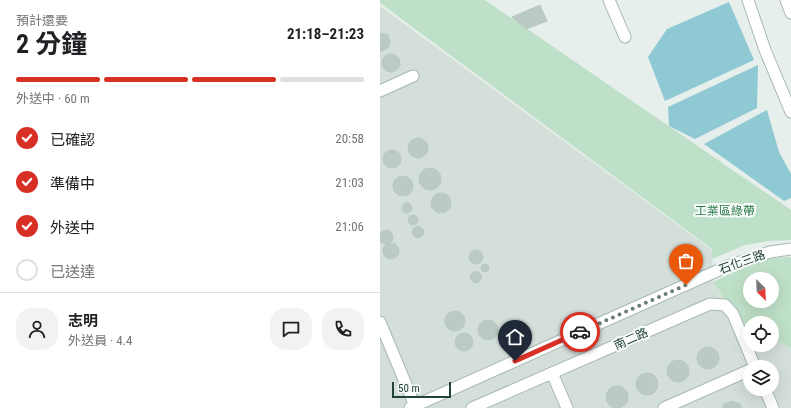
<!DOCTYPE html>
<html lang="zh-TW">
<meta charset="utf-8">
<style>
body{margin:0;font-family:"Roboto Condensed","Noto Sans TC",sans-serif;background:#f2f2f2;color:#202124;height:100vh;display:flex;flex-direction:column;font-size:15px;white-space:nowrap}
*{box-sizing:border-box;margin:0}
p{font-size:13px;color:#757577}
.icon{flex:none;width:22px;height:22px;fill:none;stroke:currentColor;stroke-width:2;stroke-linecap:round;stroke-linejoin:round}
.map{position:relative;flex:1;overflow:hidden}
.sheet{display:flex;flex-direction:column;background:#fff;width:380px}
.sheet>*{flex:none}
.needle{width:26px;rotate:156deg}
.tools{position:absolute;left:363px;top:272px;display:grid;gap:8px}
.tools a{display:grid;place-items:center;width:36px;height:36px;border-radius:50%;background:#fff;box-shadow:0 4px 16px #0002;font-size:20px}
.scale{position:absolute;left:12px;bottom:10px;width:59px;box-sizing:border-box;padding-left:4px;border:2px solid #24423a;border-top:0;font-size:11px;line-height:14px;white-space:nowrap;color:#24423a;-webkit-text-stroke:3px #f7fbf9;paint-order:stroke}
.pin{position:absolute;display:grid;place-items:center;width:34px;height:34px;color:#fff;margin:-41px -17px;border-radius:50% 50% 50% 0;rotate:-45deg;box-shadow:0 0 4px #0007}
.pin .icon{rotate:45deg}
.courier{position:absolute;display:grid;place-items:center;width:40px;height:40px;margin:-20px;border:3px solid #d93025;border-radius:50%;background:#fff;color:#222;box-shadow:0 1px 5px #0007}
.overview em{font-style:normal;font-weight:700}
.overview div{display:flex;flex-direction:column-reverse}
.overview{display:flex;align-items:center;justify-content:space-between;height:68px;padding:0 16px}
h1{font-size:26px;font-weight:700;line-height:30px}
.bar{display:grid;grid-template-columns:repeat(4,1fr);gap:6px 4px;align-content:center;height:48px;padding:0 16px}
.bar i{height:5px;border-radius:3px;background:#e0e0e0}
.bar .active{background:#d93025}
.bar p{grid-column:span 4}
.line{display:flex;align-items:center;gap:10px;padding:0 16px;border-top:1px solid #e0e0e0}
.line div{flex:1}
.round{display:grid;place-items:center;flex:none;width:42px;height:42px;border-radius:16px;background:#f2f2f2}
ol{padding:0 16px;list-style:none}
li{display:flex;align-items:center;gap:12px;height:44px}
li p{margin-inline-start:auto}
li .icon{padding:4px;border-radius:50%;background:#d93025;color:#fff;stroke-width:4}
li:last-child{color:#757577}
li i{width:22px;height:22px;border:2px solid #e0e0e0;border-radius:50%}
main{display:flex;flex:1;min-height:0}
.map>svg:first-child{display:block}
.built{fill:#d4dfda;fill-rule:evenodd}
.green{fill:#bfe0c8;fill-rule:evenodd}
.water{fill:#8ec9d4}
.building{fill:#bbcac4;stroke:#b8c9c2}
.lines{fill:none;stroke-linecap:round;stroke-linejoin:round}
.minor-casing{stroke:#a8b8b2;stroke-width:13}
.minor{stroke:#fff;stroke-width:11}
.done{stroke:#687f78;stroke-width:4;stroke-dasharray:0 7.2}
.route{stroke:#d93025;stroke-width:5}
.labels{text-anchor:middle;stroke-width:4;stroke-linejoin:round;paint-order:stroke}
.park-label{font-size:12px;fill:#2d7a4b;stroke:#f7fbf9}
.street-label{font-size:12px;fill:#24423a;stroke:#f7fbf9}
</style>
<main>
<section class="sheet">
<div class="overview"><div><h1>2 分鐘</h1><p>預計還要</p></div><em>21:18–21:23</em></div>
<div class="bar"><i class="active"></i><i class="active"></i><i class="active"></i><i></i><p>外送中 · 60 m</p></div>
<ol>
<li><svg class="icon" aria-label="check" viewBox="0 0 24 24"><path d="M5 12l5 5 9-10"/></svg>已確認<p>20:58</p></li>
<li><svg class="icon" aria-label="check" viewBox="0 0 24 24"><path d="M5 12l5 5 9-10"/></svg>準備中<p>21:03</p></li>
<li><svg class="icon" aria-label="check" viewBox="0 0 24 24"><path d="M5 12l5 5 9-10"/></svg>外送中<p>21:06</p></li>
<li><i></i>已送達</li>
</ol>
<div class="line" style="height:72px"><a class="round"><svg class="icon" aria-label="person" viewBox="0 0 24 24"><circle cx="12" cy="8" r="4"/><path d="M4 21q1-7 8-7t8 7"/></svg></a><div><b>志明</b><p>外送員 · 4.4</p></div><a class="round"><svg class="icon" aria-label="chat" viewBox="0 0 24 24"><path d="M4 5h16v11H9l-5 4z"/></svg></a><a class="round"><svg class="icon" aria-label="phone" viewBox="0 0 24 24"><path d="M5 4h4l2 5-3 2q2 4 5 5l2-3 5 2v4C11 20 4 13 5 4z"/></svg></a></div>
</section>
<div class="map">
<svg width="411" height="408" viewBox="0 0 411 408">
<rect width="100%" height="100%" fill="#e6efeb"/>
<path class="built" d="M0,6L332,250L333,282L359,320L370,326V345H392V338L411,348V408H0ZM370,367H392V389H370Z"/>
<g class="green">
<path d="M0,0H105L411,210V240L388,241L365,245L332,259V249L0,3Z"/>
<path d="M411,257V348L392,338V323H370V326L359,320L333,282C361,269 379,257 411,257ZM370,279H392V301H370Z"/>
</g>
<g class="water">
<path d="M349,2L374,60L285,101L268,57L287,29Z"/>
<path d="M378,65L377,108L315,139L289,126L288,107Z"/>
<path d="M387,110L399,152L411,174V198L404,201L324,144Z"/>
</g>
<g class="building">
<path d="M160,5L167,21L146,29L132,17Z"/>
<path d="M0,33L8,35L10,42L8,48L2,51H0Z"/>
<circle cx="11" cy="63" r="9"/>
<circle cx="38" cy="148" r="10"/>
<circle cx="12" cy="159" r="9"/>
<circle cx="50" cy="179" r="11"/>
<circle cx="23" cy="186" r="10"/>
<circle cx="61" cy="203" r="10"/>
<circle cx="27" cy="208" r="5"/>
<circle cx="33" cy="220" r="5"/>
<circle cx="38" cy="232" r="5.5"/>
<circle cx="6" cy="237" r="7"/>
<circle cx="11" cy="251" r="8"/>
<circle cx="96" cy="257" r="7"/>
<circle cx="105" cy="268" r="4"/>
<circle cx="96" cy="277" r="5.5"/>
<circle cx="75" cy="321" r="10"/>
<circle cx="108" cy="330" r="10"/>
<circle cx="84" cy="342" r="9"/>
<circle cx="328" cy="358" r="11"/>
<circle cx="298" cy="371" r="11"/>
<circle cx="267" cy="384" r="11"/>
<circle cx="237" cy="397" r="11"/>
<path d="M352,401L360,404L362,408H342L344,404Z"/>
</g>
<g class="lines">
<g class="minor-casing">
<g id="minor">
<path d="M229,0L245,37"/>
<path d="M368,0L385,50L411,112"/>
<path d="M406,0L411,13"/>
<path d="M0,91L33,76"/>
<path d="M0,322L35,406"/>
<path d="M172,373L187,408"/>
<path d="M385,389L393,408"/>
<path d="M30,408L348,266L390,252L411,249"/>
<path d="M92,408L330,304L345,305L353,314L375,367"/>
<path d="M284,408L370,370"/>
</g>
</g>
<use href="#minor" class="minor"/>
</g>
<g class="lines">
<path class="done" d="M200,332L306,285"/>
<path class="route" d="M135,361L200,332"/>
</g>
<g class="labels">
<g class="park-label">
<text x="345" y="215">工業區綠帶</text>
</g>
<g class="street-label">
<text transform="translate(362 262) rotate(-20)" y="4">石化三路</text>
<text transform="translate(251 339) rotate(-24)" y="4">南二路</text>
</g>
</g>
</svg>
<div class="tools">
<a><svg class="needle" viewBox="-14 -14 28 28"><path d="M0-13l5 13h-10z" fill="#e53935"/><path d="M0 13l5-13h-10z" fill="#757577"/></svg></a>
<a><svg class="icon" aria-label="locate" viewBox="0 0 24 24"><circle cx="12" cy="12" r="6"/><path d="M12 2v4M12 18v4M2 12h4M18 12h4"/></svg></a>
<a><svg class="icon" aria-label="layers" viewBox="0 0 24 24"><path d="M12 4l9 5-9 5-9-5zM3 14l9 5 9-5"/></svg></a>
</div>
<div class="scale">50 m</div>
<div class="pin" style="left:306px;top:285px;background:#ea580c"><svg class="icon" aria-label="bag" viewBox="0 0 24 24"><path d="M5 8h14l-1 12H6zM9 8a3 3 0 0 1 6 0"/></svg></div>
<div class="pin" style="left:135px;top:361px;background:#1f2937"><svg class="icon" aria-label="home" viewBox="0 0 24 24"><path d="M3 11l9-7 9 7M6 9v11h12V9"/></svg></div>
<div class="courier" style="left:200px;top:332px"><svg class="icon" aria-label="car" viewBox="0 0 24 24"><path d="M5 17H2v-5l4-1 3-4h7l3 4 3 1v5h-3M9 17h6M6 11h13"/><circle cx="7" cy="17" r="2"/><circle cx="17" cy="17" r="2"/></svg></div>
</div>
</main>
